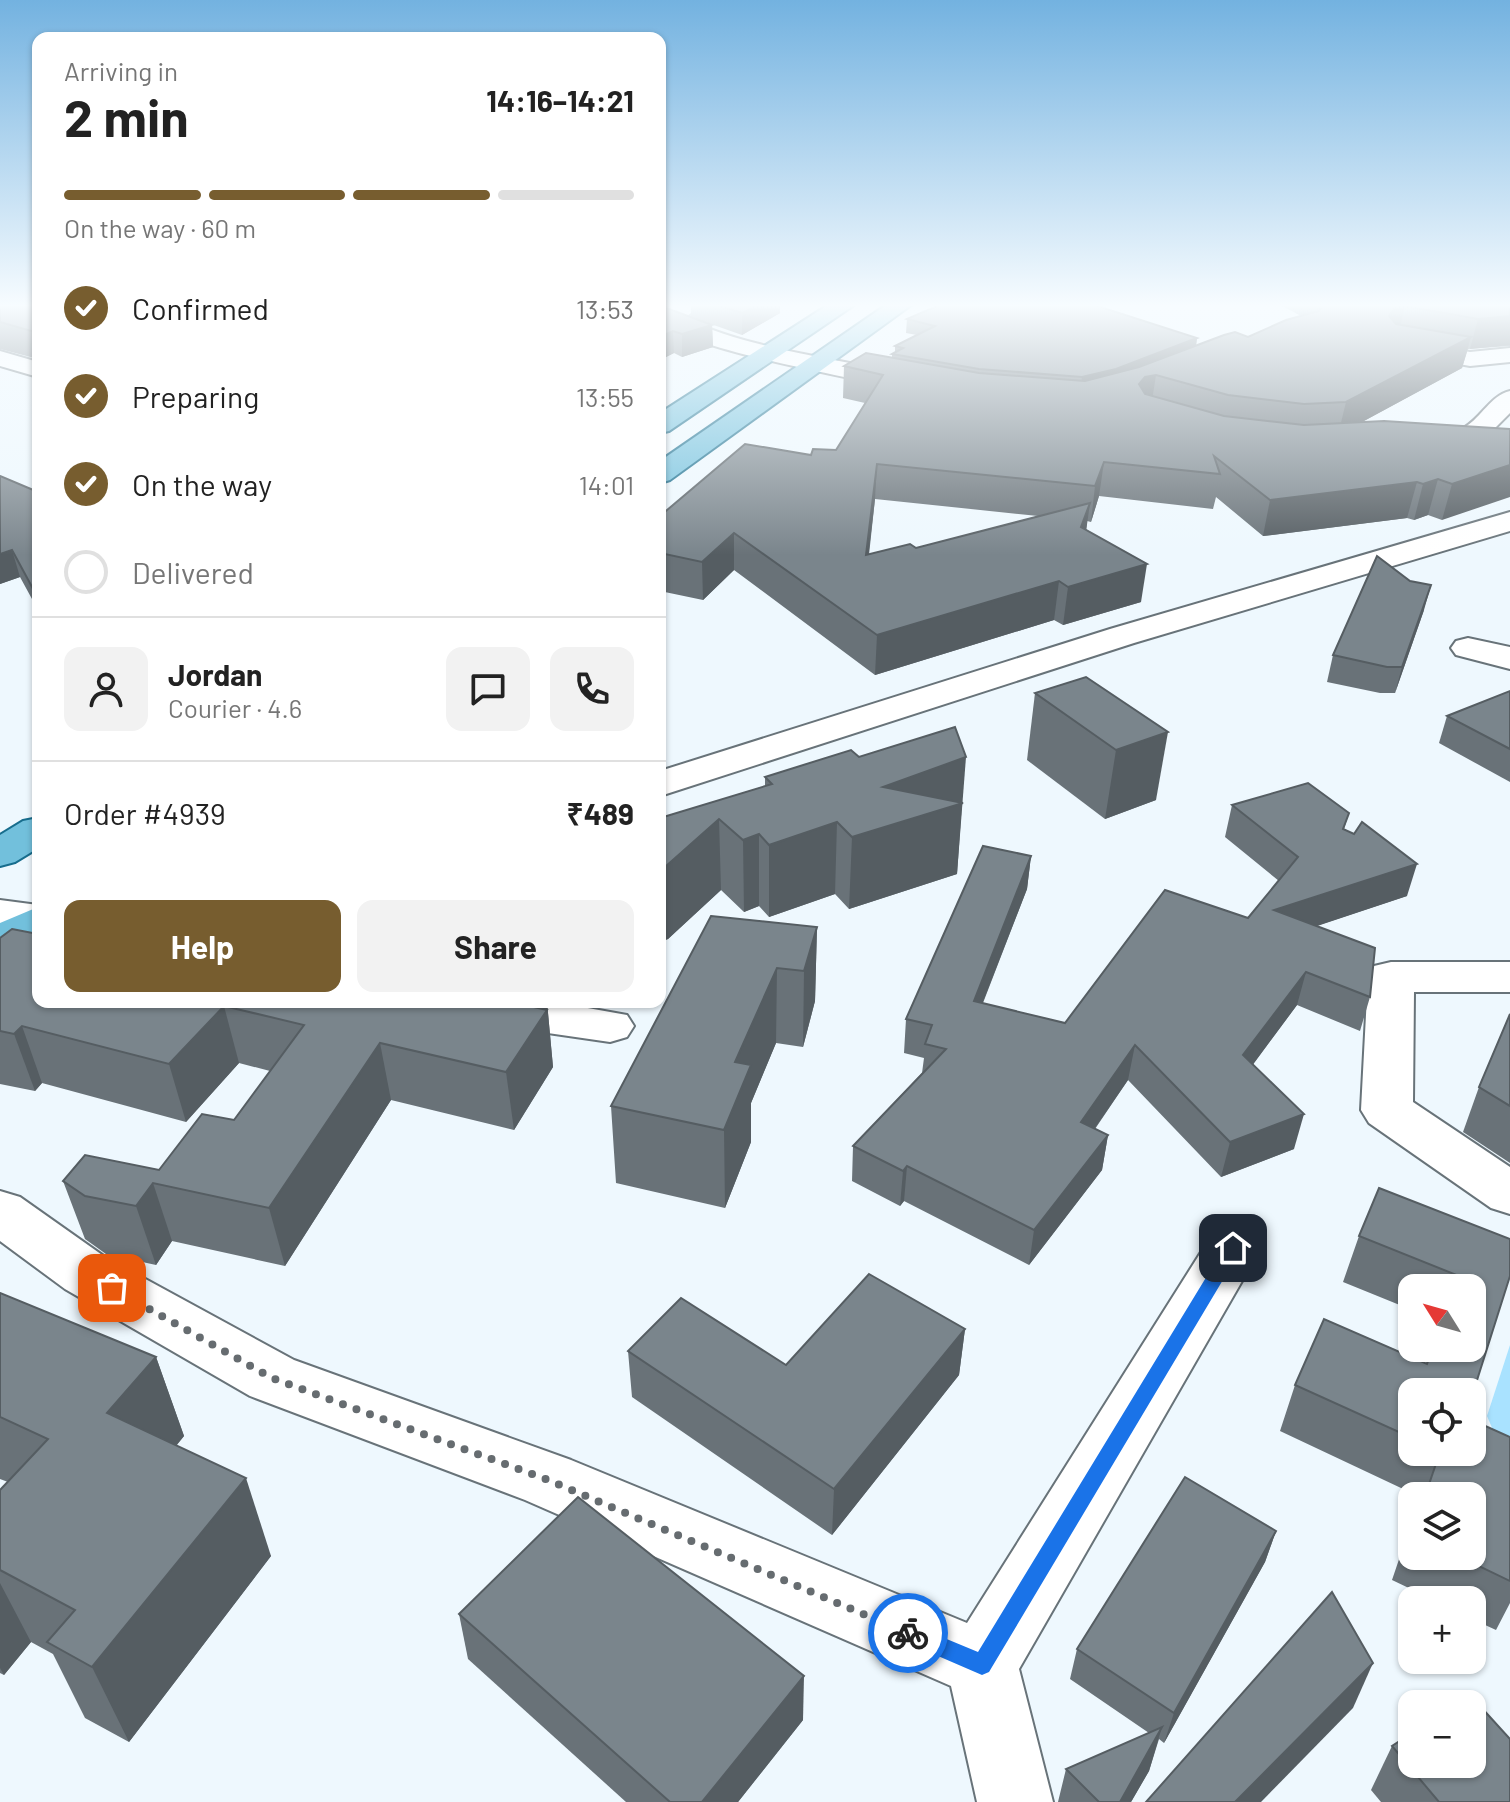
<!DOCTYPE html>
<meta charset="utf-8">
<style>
body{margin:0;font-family:Barlow,sans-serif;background:#f2f2f2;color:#222;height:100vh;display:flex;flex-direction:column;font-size:30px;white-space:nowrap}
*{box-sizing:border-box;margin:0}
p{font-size:26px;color:#767676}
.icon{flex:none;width:44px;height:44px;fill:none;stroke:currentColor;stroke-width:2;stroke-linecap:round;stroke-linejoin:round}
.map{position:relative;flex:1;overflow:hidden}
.side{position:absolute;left:32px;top:32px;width:634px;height:976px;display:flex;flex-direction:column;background:#fff;border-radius:16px;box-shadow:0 2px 6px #0004}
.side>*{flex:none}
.needle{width:52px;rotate:307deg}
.controls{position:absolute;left:1398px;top:1274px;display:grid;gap:16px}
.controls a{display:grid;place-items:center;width:88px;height:88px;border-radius:16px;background:#fff;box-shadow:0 2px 6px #0004;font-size:40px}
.pin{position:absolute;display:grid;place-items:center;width:68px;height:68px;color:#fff;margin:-34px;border-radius:16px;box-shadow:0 4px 12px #0006}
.courier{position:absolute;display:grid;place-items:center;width:80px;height:80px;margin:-40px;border:6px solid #1a73e8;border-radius:50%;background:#fff;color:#222;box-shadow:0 2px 10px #0007}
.summary em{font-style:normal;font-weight:700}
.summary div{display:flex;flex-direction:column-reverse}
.summary{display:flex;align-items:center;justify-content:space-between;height:136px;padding:0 32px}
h1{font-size:52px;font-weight:700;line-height:60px}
.bar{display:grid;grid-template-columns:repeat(4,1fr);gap:12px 8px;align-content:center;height:96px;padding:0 32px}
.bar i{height:10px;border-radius:6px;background:#e0e0e0}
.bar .selected{background:#775d2f}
.bar p{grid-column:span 4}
.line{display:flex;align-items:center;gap:20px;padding:0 32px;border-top:2px solid #e0e0e0}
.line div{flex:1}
.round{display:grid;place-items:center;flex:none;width:84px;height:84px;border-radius:16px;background:#f2f2f2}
ol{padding:0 32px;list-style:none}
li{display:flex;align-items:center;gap:24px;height:88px}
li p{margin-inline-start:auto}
li .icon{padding:8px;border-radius:50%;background:#775d2f;color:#fff;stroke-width:4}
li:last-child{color:#767676}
li i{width:44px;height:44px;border:4px solid #e0e0e0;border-radius:50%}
.action{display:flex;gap:16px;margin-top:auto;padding:16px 32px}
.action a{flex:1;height:92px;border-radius:16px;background:#775d2f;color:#fff;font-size:32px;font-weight:700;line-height:92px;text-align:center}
.action a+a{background:#f2f2f2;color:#222}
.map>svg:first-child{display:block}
.green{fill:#a9e2ff}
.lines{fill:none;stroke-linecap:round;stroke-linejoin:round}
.minor-casing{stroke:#687379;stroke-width:4}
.major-casing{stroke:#176d8d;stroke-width:4}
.minor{fill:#fff;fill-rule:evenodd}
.major{fill:#72c0dc;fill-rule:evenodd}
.wall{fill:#697278;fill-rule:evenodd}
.shaded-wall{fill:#555d62}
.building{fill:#7a858c;stroke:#555d62;stroke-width:2}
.route{fill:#1a73e8}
.done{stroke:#666c70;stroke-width:8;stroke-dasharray:0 14.4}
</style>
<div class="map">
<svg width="1510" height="1802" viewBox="0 0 1510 1802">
<rect width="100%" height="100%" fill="#eef8fe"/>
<path class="green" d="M1510,1345V1453L1501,1449L1487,1416Z"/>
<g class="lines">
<g class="minor-casing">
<g id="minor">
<path d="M676,303H703L685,318C749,350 840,358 910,376L914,381L910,386L901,389C860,379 680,348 661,321L668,307Z"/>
<path d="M1407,341L1470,352L1510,348V362L1470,366L1399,353L1395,348L1399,343Z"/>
<path d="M0,351L38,362V377L0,366Z"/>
<path d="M1510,391V413L1482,441L1424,449L1414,447L1410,441L1414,435C1429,432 1452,434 1465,427C1482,417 1490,396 1510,391Z"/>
<path d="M1510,512V531L1134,643L660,796V771L1110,629Z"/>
<path d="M1468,638L1510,647V669L1456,655L1451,648L1456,641Z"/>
<path d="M0,900L38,905V933L0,928Z"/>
<path d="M1391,962H1510V992H1414L1413,1102L1510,1167V1214L1491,1208L1369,1123L1361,1110L1368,977L1374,966Z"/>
<path d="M421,1002H554L627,1015L634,1026L627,1037L610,1042L445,1018L428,1013Z"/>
<path d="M0,1191L20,1197L105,1257L294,1360L571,1460L967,1623L1213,1233L1233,1226L1253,1233L1261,1248L1019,1669L1053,1802H977L951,1686L525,1500L250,1396L65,1289L0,1241Z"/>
</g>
</g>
<g class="major-casing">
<g id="major">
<path d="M831,303H857L669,431L660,433V413Z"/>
<path d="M889,303H914L670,480L660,483V461Z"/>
<path d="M38,818V848L15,862L0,866V835L23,821Z"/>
<path d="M38,907V939L16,951L0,955V923Z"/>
</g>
</g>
<use href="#minor" class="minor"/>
<use href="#major" class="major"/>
</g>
<g class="wall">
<path d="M38,303V359L0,349V322Z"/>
<path d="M660,303H670L667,304L665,307L712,325L713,347L682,357L674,353L660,360Z"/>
<path d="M691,303H784L780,305V313L742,335L691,317Z"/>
<path d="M1277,303H1510V346L1468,349L1462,368L1362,422L1510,429L1442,520L1428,515L1414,520L1407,518L1263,536L1216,497L1213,509L1099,496L1091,522L1087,521L1086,530L1141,602L1063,625L1054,620L875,675L734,570L703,600L660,591V516L811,455L836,450L865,403L843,398L844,366L892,357V354L895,353V346L917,335L906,333L907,319L1197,338L1196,346L1248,337L1301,316ZM875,499L1038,516L916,548L869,555Z"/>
<path d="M0,476L38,492V610L20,577L0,584Z"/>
<path d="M1424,610L1395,693H1380L1327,682L1333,655Z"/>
<path d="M1086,677L1156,800L1105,819L1027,760L1035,693Z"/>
<path d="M1510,691V782L1439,743L1447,716Z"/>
<path d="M859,757L962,803L957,874L849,909L835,894L769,917L759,906L744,912L721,890L668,939L660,942V818L765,786V777Z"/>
<path d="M1232,805L1349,813L1344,829L1407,896L1316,926L1370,997L1360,1031L1297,1005L1253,1064L1294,1149L1221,1177L1128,1080L1095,1129L1108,1135L1102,1170L1029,1265L904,1201L900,1206L852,1181L853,1146L922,1073L924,1058L904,1053L906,1019L1031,856L1027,889L983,1003L1065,1023L1248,918L1279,881L1225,837Z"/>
<path d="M817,927L815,1001L803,1047L776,1043L751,1103V1142L725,1208L616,1183L611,1106Z"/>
<path d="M0,938L38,1002H547L553,1067L514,1130L391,1100L285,1266L172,1241L156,1265L106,1254L85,1239L63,1181L159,1170L234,1120L270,1071L239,1063L186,1122L42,1083L35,1091L0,1084Z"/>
<path d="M1510,1014V1163L1463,1132L1479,1087Z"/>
<path d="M1379,1188L1510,1239V1276L1472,1396V1392H1412V1452H1472V1420L1510,1437V1603L1496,1630L1472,1619V1600H1434L1392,1580L1412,1521V1556H1472V1496H1418L1280,1431L1295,1385L1324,1319L1426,1363L1431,1348H1472V1288H1412V1310L1343,1282L1359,1236Z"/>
<path d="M0,1293L156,1357L184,1436L176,1446L271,1556L129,1742L85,1718L53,1654L31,1642L4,1675L0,1673V1490L8,1482L0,1479Z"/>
<path d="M965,1329L959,1375L832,1535L632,1397L628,1351L786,1365Z"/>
<path d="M1276,1531L1265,1562L1164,1743L1159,1739L1149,1771L1131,1802H1058L1066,1769L1149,1733L1070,1679L1077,1649Z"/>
<path d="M459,1614L803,1720L738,1802H626L468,1659Z"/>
<path d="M1392,1746L1510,1802H1381L1371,1790Z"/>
</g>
<g class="shaded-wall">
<path d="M660,303H670L667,304L660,317Z"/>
<path d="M760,303H784L780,305V313L742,335V313Z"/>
<path d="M1405,306L1398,336L1389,316L1395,308Z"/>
<path d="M1510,316V345L1470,349L1478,319Z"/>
<path d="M712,325L713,347L682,357V334Z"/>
<path d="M673,331L674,353L660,360V337Z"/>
<path d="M1471,337L1462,368L1338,435L1346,402Z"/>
<path d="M1197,338L1195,352L1080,391L1082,377Z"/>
<path d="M1156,375L1151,407L1139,384L1145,377Z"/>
<path d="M1104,462L1099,496L1091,522L1095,486Z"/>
<path d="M877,464L875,499L864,593L866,555Z"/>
<path d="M1510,465V497L1442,520L1452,484Z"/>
<path d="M1438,479L1428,515L1414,520L1423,484Z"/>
<path d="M1417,482L1407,518L1263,536L1270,500Z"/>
<path d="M1090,503L1085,539L1081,527Z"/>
<path d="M734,533V570L703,600L702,562Z"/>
<path d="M12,550L20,577L0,584V554Z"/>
<path d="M1147,564L1141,602L1063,625L1068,587Z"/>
<path d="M1059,581L1054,620L875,675L877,635Z"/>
<path d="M1431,585L1424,610L1395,693L1402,667Z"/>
<path d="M1168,732L1156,800L1105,819L1116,750Z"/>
<path d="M966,757L957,874L849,909L852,837L883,787Z"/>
<path d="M719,819L721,890L668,939L660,942V868Z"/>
<path d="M837,822L835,894L769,917V845Z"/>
<path d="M759,834V906L744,912L743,840Z"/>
<path d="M1031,856L1027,889L970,1035L974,1001Z"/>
<path d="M1417,864L1407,896L1266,943L1274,910Z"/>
<path d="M817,927L815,1001L803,1047L804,971Z"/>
<path d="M777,968L776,1043L751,1103V1142L725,1208L724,1130L735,1062Z"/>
<path d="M1306,972L1297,1005L1235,1089L1243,1055Z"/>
<path d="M522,1002H547L553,1067L514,1130L506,1072L520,1004Z"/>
<path d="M224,1006L239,1063L186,1122L169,1064Z"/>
<path d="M22,1026L42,1083L35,1091L14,1034Z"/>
<path d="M380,1043L391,1100L285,1266L269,1208Z"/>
<path d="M1135,1045L1128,1080L1075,1157L1081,1122Z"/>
<path d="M1304,1114L1294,1149L1221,1177L1230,1142Z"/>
<path d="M1108,1135L1102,1170L1029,1265L1034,1230Z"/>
<path d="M907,1166L904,1201L900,1206L903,1171Z"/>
<path d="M153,1183L172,1241L156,1265L136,1206Z"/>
<path d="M965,1329L959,1375L832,1535L834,1489Z"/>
<path d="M156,1357L184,1436L138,1492L107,1413Z"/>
<path d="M246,1478L271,1556L129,1742L92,1667Z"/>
<path d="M1276,1531L1265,1562L1164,1743L1174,1713Z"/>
<path d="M0,1583L31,1642L4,1675L0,1668Z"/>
<path d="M1373,1663L1353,1708L1261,1802H1235Z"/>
<path d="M804,1676L803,1720L738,1802H702Z"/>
<path d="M1162,1727L1149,1771L1131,1802H1120Z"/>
</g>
<g class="building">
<path d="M0,303H38V333L0,322Z"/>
<path d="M712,303H760L742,313Z"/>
<path d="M944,303H1088L1197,338L1116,369L1082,377L979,369L892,354L903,348L895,346L935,326L907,319Z"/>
<path d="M1324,303H1507L1510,304V316L1478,319L1405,306L1395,308L1389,316L1396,324L1471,337L1346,402L1304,404L1228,395L1156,375L1145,377L1139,384L1145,394L1224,416L1304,425L1384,421L1510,429V465L1452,484L1438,479L1423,484L1417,482L1270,500L1214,456L1220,474L1104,462L1095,486L877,464L866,555L910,544L916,548L1090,503L1081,527L1147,564L1068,587L1059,581L877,635L734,533L702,562L660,553V516L745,444L811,455L813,449L836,450L883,375L844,366L866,353L979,373L1085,381L1139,367L1224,335L1235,332L1248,337L1286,320L1319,311Z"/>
<path d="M660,304L661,306L712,325L682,334L673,331L660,337Z"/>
<path d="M0,476L38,492V598L12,550L0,554Z"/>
<path d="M1377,556L1410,581L1431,585L1402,667H1387L1333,655Z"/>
<path d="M1086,677L1168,732L1116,750L1035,693Z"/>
<path d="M1510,691V749L1447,716Z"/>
<path d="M955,727L966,757L883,787L963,803L852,837L837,822L769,845L759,834L743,840L719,819L665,867L660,868V818L772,784L765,777L851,750L859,757Z"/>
<path d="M1308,783L1349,813L1343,829L1354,834L1362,822L1417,864L1274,910L1375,948L1370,997L1306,972L1243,1055L1304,1114L1230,1142L1135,1045L1081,1122L1108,1135L1034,1230L907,1166L903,1171L853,1146L946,1049L925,1044L932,1025L906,1019L983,846L1031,856L974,1001L1065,1023L1165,890L1248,918L1298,857L1232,805Z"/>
<path d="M711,916L817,927L804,971L777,968L735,1062L751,1065L724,1130L611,1106Z"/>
<path d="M12,929L38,934V1002H522L520,1004L547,1010L506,1072L380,1043L269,1208L153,1183L136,1206L85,1196L63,1181L85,1155L159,1170L202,1114L234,1120L304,1025L224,1006L169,1064L22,1026L14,1034L0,1031V938Z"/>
<path d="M1510,1014V1106L1479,1087Z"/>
<path d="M1379,1188L1510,1239V1276L1472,1396V1392H1412V1438L1295,1385L1324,1319L1427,1364L1433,1348H1472V1288H1454L1459,1276L1359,1236Z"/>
<path d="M869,1274L965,1329L834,1489L628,1351L681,1298L786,1365Z"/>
<path d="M0,1293L156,1357L107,1413L246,1478L92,1667L47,1642L75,1610L0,1570V1490L48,1439L0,1417Z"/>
<path d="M1472,1420L1510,1437V1581L1458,1556H1472V1496H1425L1440,1452H1472Z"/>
<path d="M1185,1477L1276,1531L1174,1713L1077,1649Z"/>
<path d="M578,1497L804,1676L702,1802H670L459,1614Z"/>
<path d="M1332,1592L1373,1663L1235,1802H1146Z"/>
<path d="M1470,1695L1510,1739V1802H1439L1392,1746L1412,1733V1764H1472V1704H1456Z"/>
<path d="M1162,1727L1120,1802H1099L1066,1769Z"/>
</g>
<linearGradient id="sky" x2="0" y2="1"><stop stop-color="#73b2e0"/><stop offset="0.55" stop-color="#f7fcff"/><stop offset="1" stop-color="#f7fcff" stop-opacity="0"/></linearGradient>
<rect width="1510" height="555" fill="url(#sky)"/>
<path class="route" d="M1233,1242L1241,1248L1239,1253L989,1672L982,1675L901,1640L898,1633L901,1626L908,1623L978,1652L1227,1243Z"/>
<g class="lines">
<path class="done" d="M112,1288L272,1378L548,1480L908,1633"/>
</g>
</svg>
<div class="controls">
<a><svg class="needle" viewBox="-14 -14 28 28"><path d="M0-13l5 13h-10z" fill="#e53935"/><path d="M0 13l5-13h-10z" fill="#767676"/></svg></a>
<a><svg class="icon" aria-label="locate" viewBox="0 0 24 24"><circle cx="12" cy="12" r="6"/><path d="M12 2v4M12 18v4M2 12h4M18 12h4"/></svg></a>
<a><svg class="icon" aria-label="layers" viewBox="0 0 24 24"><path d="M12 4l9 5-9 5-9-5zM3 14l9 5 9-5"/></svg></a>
<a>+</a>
<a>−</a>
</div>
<div class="pin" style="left:112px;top:1288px;background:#ea580c"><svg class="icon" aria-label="bag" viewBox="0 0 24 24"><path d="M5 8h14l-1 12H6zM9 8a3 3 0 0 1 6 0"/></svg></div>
<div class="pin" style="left:1233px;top:1248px;background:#1f2937"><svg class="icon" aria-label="home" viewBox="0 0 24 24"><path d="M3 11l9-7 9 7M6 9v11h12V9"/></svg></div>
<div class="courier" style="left:908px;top:1633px"><svg class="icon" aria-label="bike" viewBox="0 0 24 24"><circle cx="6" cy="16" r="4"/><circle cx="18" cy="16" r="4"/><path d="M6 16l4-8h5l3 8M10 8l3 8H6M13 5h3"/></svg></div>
<section class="side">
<div class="summary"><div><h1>2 min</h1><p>Arriving in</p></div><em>14:16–14:21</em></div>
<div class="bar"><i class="selected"></i><i class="selected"></i><i class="selected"></i><i></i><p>On the way · 60 m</p></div>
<ol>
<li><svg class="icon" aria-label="check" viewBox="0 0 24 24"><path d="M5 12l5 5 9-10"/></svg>Confirmed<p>13:53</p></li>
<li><svg class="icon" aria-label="check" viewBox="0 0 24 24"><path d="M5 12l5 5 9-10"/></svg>Preparing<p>13:55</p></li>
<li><svg class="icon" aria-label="check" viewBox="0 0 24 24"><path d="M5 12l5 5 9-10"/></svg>On the way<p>14:01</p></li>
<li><i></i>Delivered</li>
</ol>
<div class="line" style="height:144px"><a class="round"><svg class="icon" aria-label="person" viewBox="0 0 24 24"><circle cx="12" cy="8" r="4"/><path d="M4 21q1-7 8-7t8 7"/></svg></a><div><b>Jordan</b><p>Courier · 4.6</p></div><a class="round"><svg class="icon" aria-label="chat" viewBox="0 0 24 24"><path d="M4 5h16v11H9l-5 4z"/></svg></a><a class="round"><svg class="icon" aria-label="phone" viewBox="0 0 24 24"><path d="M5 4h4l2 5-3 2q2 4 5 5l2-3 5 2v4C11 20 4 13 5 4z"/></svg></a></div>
<div class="line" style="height:104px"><div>Order #4939</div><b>₹489</b></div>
<div class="action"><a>Help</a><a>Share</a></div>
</section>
</div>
